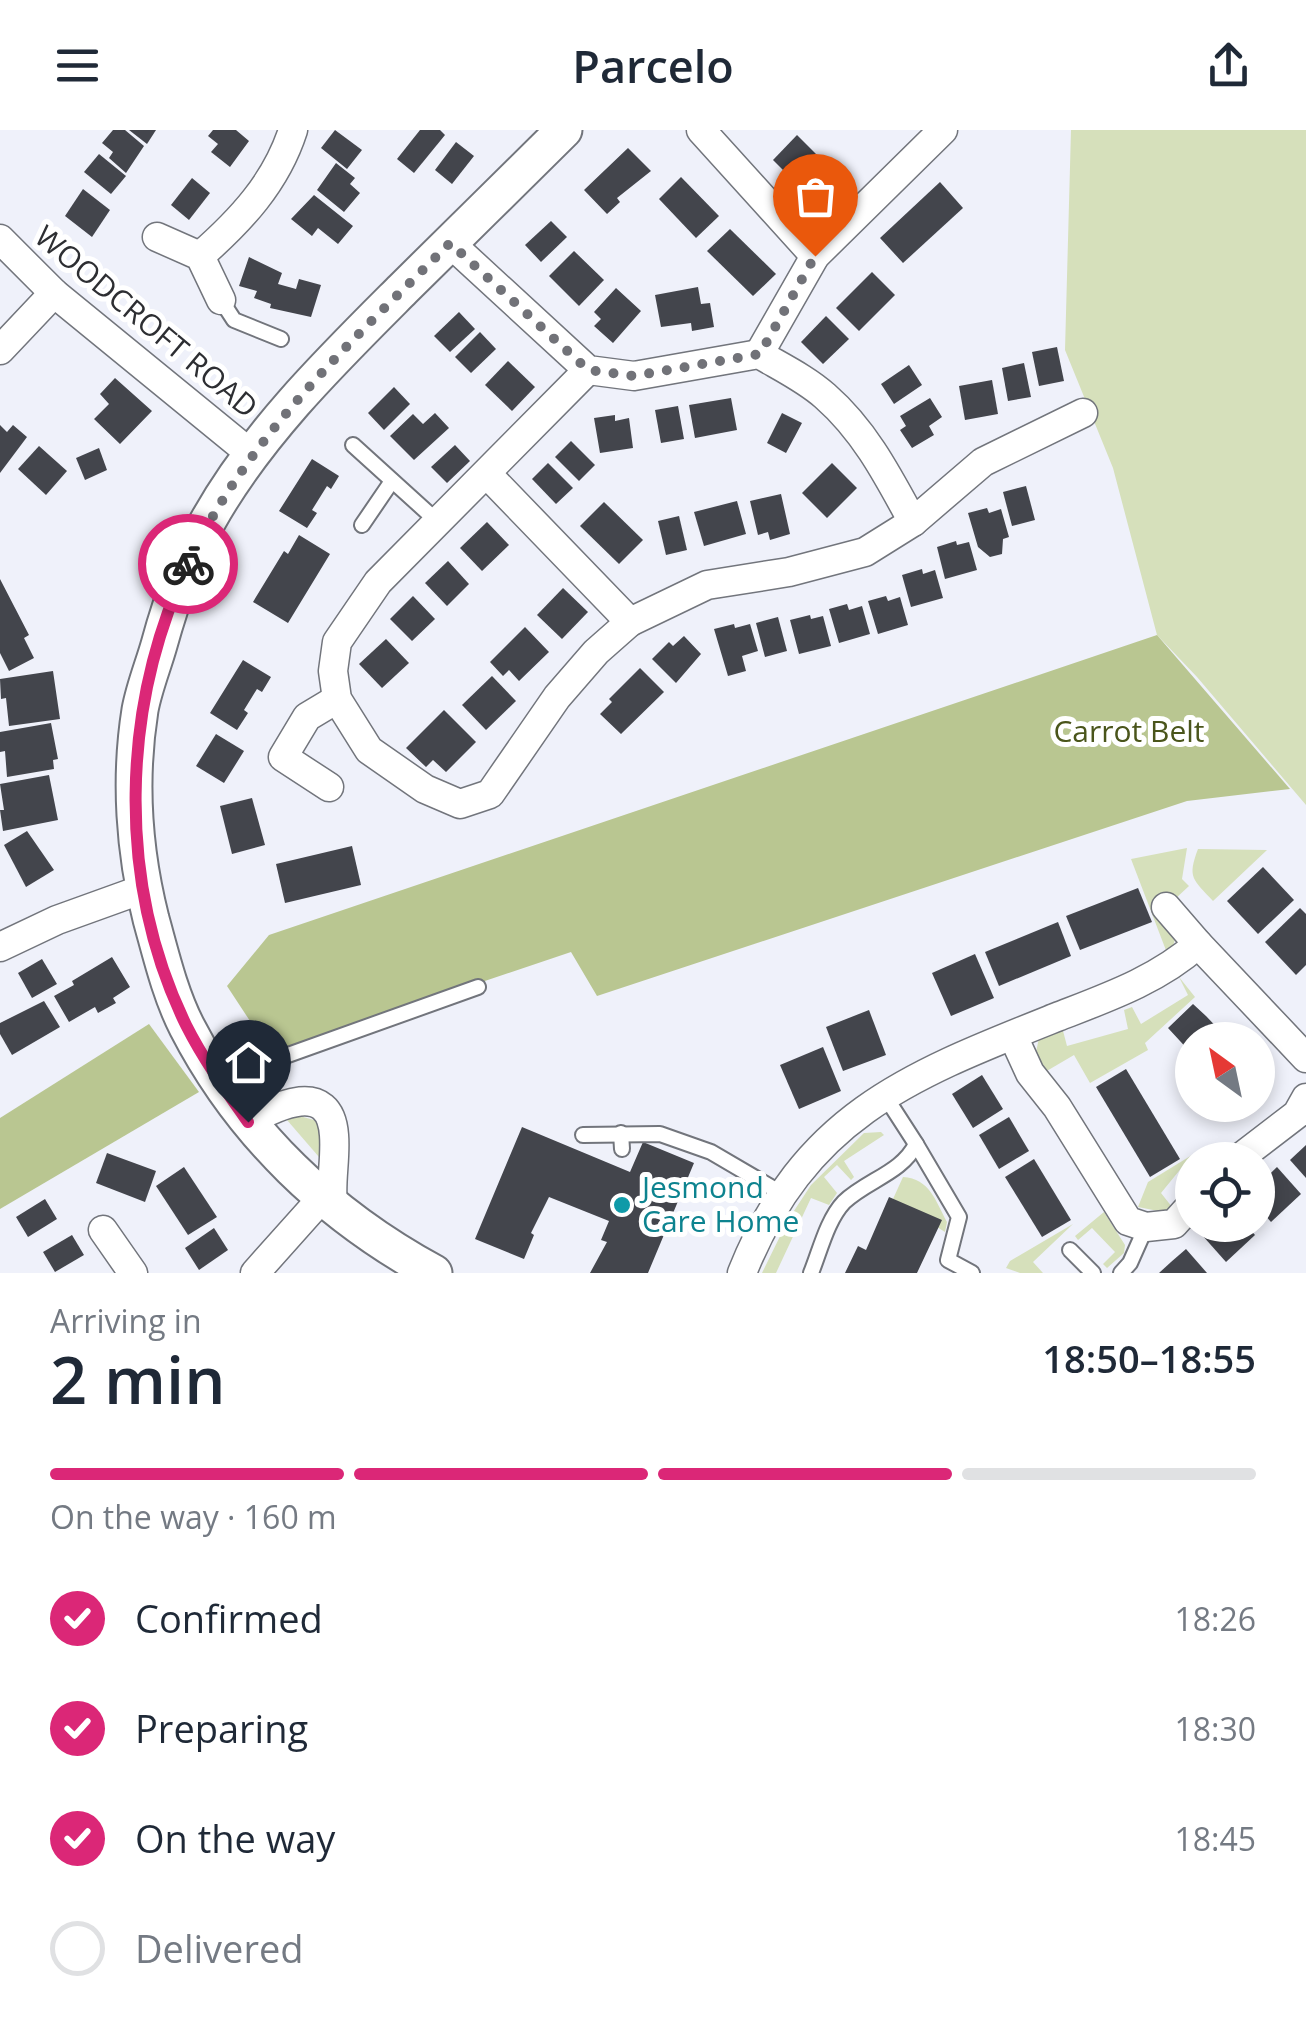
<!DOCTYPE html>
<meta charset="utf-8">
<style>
body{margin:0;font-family:"Open Sans",sans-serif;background:#f6f6f7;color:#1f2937;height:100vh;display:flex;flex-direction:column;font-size:38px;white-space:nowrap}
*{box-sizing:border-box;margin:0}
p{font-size:32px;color:#747a83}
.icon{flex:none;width:55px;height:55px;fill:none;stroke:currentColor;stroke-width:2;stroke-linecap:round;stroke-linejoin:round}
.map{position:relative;height:1143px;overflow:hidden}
.details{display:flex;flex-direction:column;background:#fff;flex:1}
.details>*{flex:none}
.needle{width:65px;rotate:327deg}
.tools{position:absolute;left:1175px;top:892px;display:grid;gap:20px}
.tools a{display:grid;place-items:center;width:100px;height:100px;border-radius:50%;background:#fff;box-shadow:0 5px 15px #0003;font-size:50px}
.pin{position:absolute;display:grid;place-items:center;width:85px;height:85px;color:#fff;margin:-102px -42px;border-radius:50% 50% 50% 0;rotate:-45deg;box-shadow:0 0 10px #0007}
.pin .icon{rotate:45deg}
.courier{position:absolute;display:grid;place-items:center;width:100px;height:100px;margin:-50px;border:8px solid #db2777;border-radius:50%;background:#fff;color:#222;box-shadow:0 2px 12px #0007}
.overview em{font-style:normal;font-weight:600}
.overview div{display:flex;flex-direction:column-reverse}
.overview{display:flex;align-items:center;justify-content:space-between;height:170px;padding:0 50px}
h1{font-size:65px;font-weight:600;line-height:75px}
.bar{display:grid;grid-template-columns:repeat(4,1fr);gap:15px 10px;align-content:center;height:120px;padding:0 50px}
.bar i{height:12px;border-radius:8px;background:#e0e1e3}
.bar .current{background:#db2777}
.bar p{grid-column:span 4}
ol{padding:0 50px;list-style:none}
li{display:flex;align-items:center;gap:30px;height:110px}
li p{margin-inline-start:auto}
li .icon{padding:10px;border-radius:50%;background:#db2777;color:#fff;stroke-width:4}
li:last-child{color:#747a83}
li i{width:55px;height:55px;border:5px solid #e0e1e3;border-radius:50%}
header{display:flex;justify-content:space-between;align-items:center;height:130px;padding:0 50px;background:#fff;font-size:45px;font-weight:600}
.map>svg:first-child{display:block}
.green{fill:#d6e0bb}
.forest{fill:#b9c691}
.building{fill:#43454c}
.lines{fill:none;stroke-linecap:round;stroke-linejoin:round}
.service-casing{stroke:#72757c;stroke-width:18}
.minor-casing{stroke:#72757c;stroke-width:31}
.tertiary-casing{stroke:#72757c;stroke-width:39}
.service{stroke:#fff;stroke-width:14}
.minor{stroke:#fff;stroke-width:28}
.tertiary{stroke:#fff;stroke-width:35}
.done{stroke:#717278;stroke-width:10;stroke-dasharray:0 18}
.route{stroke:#db2777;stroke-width:12}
.culture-dot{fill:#0f9aa8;stroke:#fff;stroke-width:4}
.labels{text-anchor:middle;stroke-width:10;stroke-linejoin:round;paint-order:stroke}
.street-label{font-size:30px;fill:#2d2e32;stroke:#fff}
.park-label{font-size:30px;fill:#4a551b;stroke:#fff}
.culture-label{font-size:30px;fill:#0d838f;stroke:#fff;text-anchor:start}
</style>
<header><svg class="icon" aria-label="menu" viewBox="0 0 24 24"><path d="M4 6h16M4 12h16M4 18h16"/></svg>Parcelo<svg class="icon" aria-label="share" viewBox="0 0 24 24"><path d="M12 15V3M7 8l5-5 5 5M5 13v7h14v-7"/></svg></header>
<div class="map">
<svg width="1306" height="1143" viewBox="0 0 1306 1143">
<rect width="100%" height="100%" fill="#eff1fa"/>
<g class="green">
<path d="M1071,0H1306V675L1197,547L1157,505L1113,338L1065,220Z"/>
<path d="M1187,718L1182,749L1189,756L1175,769C1174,786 1181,814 1167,823L1131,729Z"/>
<path d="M1198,719L1267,720L1213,771C1193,749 1187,748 1198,719Z"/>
<path d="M1179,847L1195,867L1145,913L1148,920L1090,953L1074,925L1045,942L1036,922L1039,908L1062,897L1067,916L1128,899L1124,880L1132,877L1141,894L1188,865Z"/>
<path d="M296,985L314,990L320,998L319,1027L287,990Z"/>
<path d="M881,1002L884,1005L844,1031L854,1047L851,1050L837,1035L824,1047L837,1063L829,1075L811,1068L776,1143H762L788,1090L811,1055L864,1003Z"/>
<path d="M1192,1025L1161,1063L1172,1077L1163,1082L1138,1077L1148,1052Z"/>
<path d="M903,1047C930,1049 935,1070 947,1092L945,1102L893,1069Z"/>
<path d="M1104,1082L1125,1115L1124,1123L1107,1138L1103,1134L1115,1122L1092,1098L1078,1110L1075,1106Z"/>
<path d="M1073,1094L1033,1132L1043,1143H1020L1006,1138L1010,1131Z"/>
</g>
<g class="forest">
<path d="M1157,505L1290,659L1187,671L597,866L571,822L271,923L227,856L269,805Z"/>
<path d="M149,894L199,962L0,1079V988Z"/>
</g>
<g class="building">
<path d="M113,0H125L144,16L126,43L109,28L113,22L102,13Z"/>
<path d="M129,0H156L147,14Z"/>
<path d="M213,0H236L249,11L230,37L211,22L218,14L208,6Z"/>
<path d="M335,0L362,20L347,39L321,18Z"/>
<path d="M420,0H440L445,5L414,43L397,29Z"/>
<path d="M797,5L855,63L830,87L773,30Z"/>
<path d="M456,12L474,26L452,54L435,40Z"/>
<path d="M628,18L651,41L617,68L620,72L607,84L584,60Z"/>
<path d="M99,24L126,46L111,64L84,42Z"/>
<path d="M336,33L355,48L350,54L360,63L344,82L317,60Z"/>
<path d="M681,47L719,86L696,108L659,69Z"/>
<path d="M192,48L210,63L189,90L171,75Z"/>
<path d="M940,52L963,78L903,133L880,108Z"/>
<path d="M83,59L110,80L92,107L65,86Z"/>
<path d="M314,65L353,96L338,114L318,98L312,106L291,89Z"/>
<path d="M551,91L567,107L541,132L525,115Z"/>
<path d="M730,99L776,144L753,166L707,121Z"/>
<path d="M574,121L604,150L579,176L549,146Z"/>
<path d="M249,127L282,143L278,154L296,159L299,149L321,155L311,187L270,178L271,174L254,168L257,161L239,156Z"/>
<path d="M872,142L895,165L859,201L836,178Z"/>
<path d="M698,157L701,174L710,173L714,197L692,201L691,193L661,197L655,165Z"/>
<path d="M616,158L641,181L613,213L594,196L601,189L594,182Z"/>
<path d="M459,182L475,199L450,222L434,206Z"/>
<path d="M826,186L849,209L823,234L801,212Z"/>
<path d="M480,202L496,219L471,243L455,227Z"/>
<path d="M1057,217L1064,251L1039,256L1032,222Z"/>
<path d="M508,231L535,257L512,281L485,255Z"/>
<path d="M1024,233L1031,267L1008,271L1002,238Z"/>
<path d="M909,235L922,255L894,274L881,254Z"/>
<path d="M115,248L152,281L120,314L94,289L109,274L100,264Z"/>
<path d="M992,250L998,284L965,290L959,256Z"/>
<path d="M394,257L410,274L384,300L368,283Z"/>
<path d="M731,268L737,300L695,308L689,275Z"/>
<path d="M930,268L942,287L929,296L934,305L912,318L900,300L906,296L900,286Z"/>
<path d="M678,276L684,309L661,313L655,280Z"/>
<path d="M435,283L449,298L414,330L390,306L413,284L423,294Z"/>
<path d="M782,283L802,293L786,323L767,313Z"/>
<path d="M615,285V291L629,288L633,318L600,323L594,288Z"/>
<path d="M0,295L7,302L13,295L27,307L0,343Z"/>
<path d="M571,311L595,335L579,351L555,327Z"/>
<path d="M455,315L470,331L447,353L431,337Z"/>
<path d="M39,316L67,341L46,365L18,339Z"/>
<path d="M99,318L107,340L85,350L76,328Z"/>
<path d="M312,329L339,346L331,359L327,356L312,380L317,383L307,398L279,381Z"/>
<path d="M548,333L573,358L556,374L532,349Z"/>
<path d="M832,333L857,358L827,388L802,363Z"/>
<path d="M1026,356L1035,390L1012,396L1003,362Z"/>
<path d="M781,364L790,404L770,410L768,402L758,405L750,371Z"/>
<path d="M737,371L746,404L704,416L694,382Z"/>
<path d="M604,372L643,410L619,434L580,396Z"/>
<path d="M987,378L989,383L1001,379L1009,407L1003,409L1002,424L990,427L978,417L968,383Z"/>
<path d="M679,386L687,420L666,425L658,391Z"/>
<path d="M487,392L509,415L482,441L460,418Z"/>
<path d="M299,405L330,424L288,493L253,472L284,421L288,424Z"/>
<path d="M956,411L957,415L969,412L977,440L945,449L937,417Z"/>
<path d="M448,431L469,454L447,476L425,453Z"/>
<path d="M922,439L923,444L935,440L943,468L911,477L902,445Z"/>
<path d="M0,449L29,505L24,508L34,528L9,541L0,523Z"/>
<path d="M563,458L588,482L562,509L537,485Z"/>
<path d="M413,466L435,489L412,511L390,489Z"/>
<path d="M886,466L888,471L900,467L908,495L878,504L868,471Z"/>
<path d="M847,474L849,480L862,476L870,504L839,513L829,479Z"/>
<path d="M810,485L811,489L823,486L831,516L799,524L790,490Z"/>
<path d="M778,487L787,521L765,527L756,493Z"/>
<path d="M734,494L735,498L750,494L758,521L742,526L746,541L728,546L714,499Z"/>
<path d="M525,497L549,522L519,551L509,540L503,546L490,532Z"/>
<path d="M684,506L701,524L676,553L652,529L669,512L673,516Z"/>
<path d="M386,509L409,533L382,558L359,534Z"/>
<path d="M243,530L271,547L262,562L257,559L244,580L248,583L237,600L210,583Z"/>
<path d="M640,538L664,562L621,604L600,584L612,572L609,569Z"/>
<path d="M53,541L60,589L9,596L6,568L1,569L0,549Z"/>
<path d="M492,546L516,571L486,600L462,575Z"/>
<path d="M444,580L476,612L446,642L433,630L426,637L406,618Z"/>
<path d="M51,593L58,629L53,630L54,639L7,647L5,621L0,622V602Z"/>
<path d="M216,604L244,621L224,653L196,636Z"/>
<path d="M49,645L58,690L3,701L0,680H4L0,654Z"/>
<path d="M252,668L265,715L232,724L220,676Z"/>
<path d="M27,701L54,740L26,757L4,715Z"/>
<path d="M352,716L361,755L285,773L276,734Z"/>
<path d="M1263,737L1294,770L1258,804L1227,771Z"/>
<path d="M1138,758L1152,792L1080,820L1066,786Z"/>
<path d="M1300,778L1306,784V835L1296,845L1265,812Z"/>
<path d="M1058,792L1071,826L999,856L985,822Z"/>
<path d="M975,824L994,868L951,886L932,843Z"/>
<path d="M112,827L130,857L113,868L116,873L98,883L95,877L69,892L54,866L74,855L72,851Z"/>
<path d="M42,829L57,854L32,868L18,843Z"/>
<path d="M44,871L60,897L12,925L0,904V893Z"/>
<path d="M1193,874L1206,886L1229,910H1192V924L1168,898Z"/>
<path d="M869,880L886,925L843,941L826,897Z"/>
<path d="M823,917L841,961L799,979L780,935Z"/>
<path d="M1126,939L1180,1029L1150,1047L1096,957Z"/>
<path d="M982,945L1003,979L973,998L952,964Z"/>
<path d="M1009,987L1029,1021L999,1039L979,1005Z"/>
<path d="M522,997L630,1042L643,1012L694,1033L648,1143H590L607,1112L601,1110L609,1091L549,1067L531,1103L534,1105L524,1129L475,1109Z"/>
<path d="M1306,1015V1048L1290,1030Z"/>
<path d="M107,1023L156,1041L145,1072L96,1053Z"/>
<path d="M1034,1029L1071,1090L1042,1107L1005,1047Z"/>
<path d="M184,1037L217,1087L188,1105L156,1056Z"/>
<path d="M1277,1037L1301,1064L1271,1092L1258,1077V1055Z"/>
<path d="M889,1067L942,1090L917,1143H845L858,1116L866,1120Z"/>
<path d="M45,1069L57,1089L28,1107L16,1087Z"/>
<path d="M1213,1095H1246L1255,1105L1226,1132L1202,1105Z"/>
<path d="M214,1098L228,1120L199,1140L185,1118Z"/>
<path d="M72,1105L84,1125L55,1142L43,1122Z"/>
<path d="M1186,1119L1207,1143H1159L1171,1132Z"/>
</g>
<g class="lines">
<g class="service-casing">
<g id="service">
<path d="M221,170L234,190L281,209"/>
<path d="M353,315L438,392"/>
<path d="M362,395L392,351"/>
<path d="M222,953L274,930L478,857"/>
<path d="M621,1003L622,1019"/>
<path d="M583,1005L660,1004L711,1022L781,1063"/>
<path d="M916,1014L959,1087L948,1130L972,1143"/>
<path d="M1070,1120L1093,1143"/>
<path d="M811,1143C820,1121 827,1090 844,1072C867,1050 902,1043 916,1014L885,966"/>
<path d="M1121,1143L1130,1133L1146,1097"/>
</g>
</g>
<g class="minor-casing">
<g id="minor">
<path d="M701,0L815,126"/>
<path d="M157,107L200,126L221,170"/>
<path d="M0,109L54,163L251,324"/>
<path d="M450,113L588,240L634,246L759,224C781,237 806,249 825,266C865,301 888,346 913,392"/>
<path d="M200,126C240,91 276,53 293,0"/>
<path d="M0,220L54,163"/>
<path d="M759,224L815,126L943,0"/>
<path d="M588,240L378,452L337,512L333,541L337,569L369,620L425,659L460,674L490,664L557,567L596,522L630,492L707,455L789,442L865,422L913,392L983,332L1083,283"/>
<path d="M487,344L630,492"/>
<path d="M329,657L283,627L307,587L337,569"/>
<path d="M1166,777L1198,814"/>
<path d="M0,817L57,790L143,759"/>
<path d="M1013,906L1030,943L1057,977L1128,1091L1146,1097L1174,1094L1192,1074"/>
<path d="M248,992C276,976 330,949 334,1005C336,1029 330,1052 333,1077"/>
<path d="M1237,1030L1297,984L1306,968"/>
<path d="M103,1100L133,1143"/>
<path d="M255,1143L322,1068"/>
<path d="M742,1143C805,985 909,946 1057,887C1106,868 1158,850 1198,814L1306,928"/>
</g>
</g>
<g class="tertiary-casing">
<path id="tertiary" d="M434,1143C329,1086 242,1004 187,897C170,864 161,825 151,789C134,722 129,649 140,580C144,558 153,536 159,515C171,471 186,428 209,389C258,302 333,229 403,159C457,106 510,53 564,0"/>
</g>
<use href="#service" class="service"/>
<use href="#minor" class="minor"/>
<use href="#tertiary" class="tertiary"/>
</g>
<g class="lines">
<path class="done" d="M188,434C247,306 352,211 450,113L588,240L634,246L760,224L815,126"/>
<path class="route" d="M188,434C121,577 116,751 186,895C203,929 226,961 248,992"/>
</g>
<circle class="culture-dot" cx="622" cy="1075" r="10"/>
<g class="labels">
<g class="street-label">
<text transform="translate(146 192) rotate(40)" y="10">WOODCROFT ROAD</text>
</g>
<g class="park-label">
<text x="1129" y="612">Carrot Belt</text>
</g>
<g class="culture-label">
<text x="642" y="1068">Jesmond<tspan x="642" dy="34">Care Home</tspan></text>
</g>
</g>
</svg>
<div class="tools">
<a><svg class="needle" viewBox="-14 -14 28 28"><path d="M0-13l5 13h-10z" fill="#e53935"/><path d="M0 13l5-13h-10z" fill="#747a83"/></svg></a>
<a><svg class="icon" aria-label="locate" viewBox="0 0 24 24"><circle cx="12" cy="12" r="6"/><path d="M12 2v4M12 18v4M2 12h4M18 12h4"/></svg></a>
</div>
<div class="pin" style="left:815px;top:126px;background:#ea580c"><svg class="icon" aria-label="bag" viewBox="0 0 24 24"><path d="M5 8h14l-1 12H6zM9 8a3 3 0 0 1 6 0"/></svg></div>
<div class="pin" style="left:248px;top:992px;background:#1f2937"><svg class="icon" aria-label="home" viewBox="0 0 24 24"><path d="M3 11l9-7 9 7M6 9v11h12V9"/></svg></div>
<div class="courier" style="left:188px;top:434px"><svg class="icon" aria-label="bike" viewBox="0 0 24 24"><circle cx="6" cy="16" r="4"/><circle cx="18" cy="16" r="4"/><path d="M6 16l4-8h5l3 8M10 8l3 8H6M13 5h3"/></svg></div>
</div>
<section class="details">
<div class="overview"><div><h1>2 min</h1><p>Arriving in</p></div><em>18:50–18:55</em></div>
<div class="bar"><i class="current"></i><i class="current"></i><i class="current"></i><i></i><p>On the way · 160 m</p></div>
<ol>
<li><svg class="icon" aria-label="check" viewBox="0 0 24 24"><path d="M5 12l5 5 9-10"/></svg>Confirmed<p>18:26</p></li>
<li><svg class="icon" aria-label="check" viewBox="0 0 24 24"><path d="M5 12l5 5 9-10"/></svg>Preparing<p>18:30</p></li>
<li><svg class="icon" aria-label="check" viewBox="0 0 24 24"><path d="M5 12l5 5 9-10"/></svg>On the way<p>18:45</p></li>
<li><i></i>Delivered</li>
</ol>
</section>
